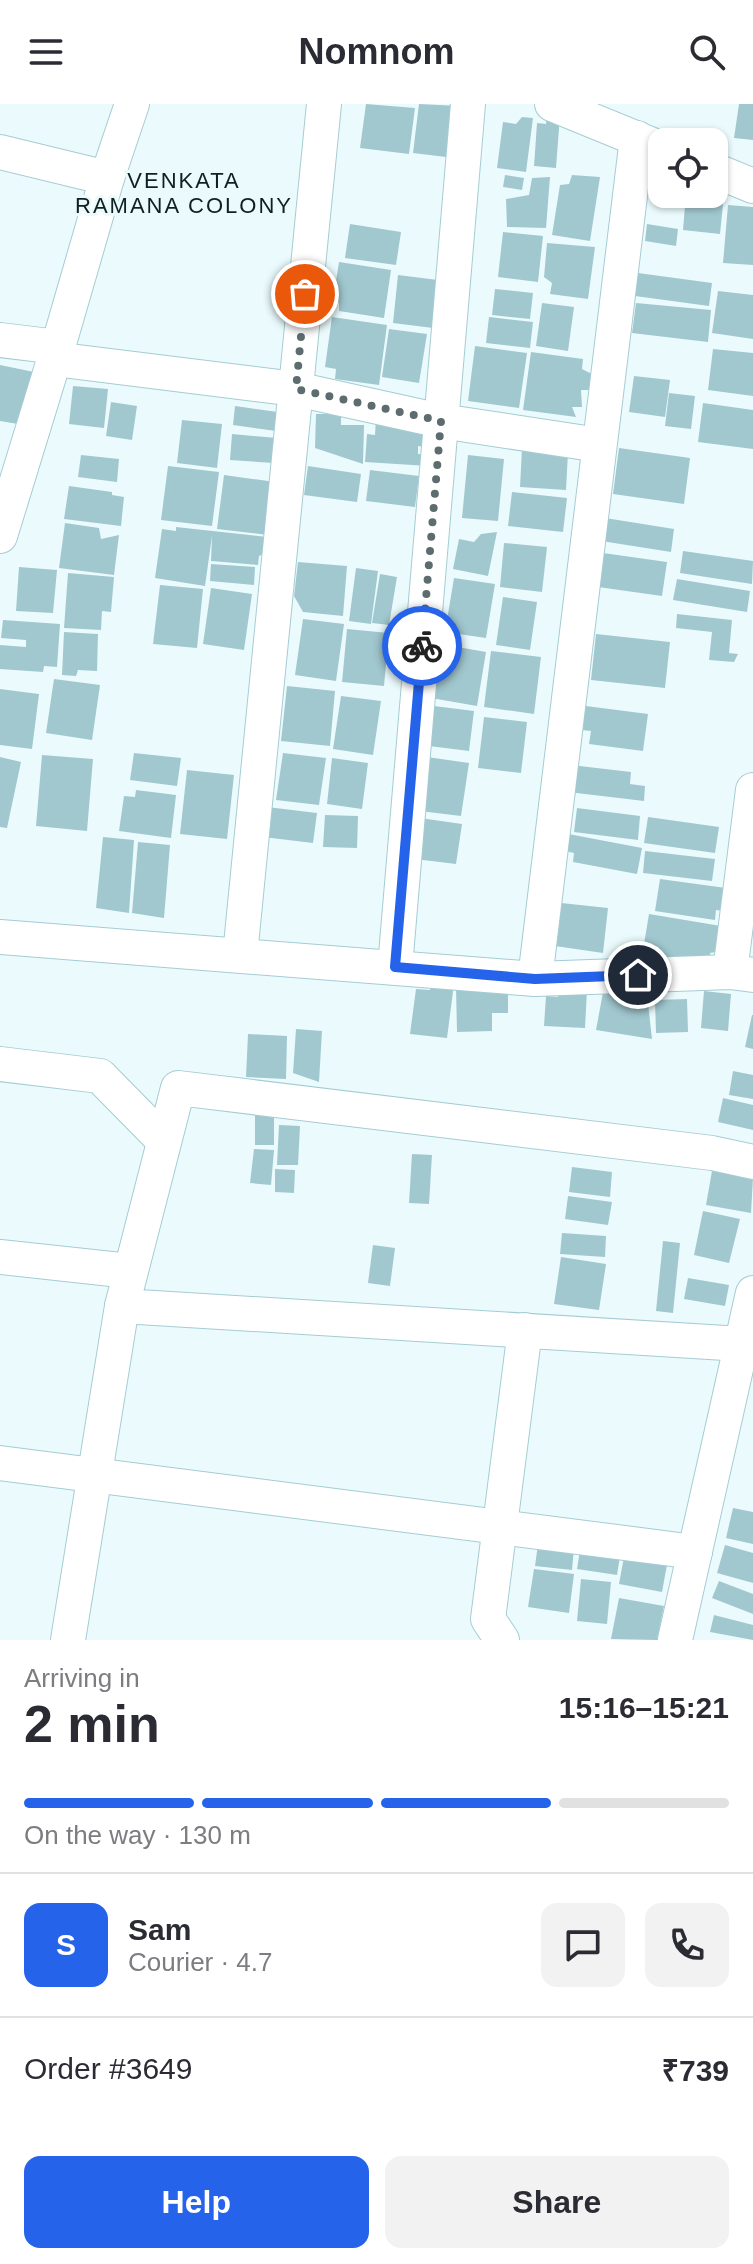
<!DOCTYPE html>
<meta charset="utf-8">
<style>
body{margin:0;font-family:Arial,sans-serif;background:#f2f2f3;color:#2b2b33;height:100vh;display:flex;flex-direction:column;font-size:30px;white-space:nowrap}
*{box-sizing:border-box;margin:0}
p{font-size:26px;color:#7c7c81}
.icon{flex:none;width:44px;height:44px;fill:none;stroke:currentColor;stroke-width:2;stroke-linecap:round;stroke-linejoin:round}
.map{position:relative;height:1536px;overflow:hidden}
.sheet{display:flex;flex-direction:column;background:#fff;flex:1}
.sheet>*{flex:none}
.fabs{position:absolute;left:648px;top:24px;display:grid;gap:16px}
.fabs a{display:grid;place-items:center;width:80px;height:80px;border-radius:16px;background:#fff;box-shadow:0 2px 6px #0004;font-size:40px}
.pin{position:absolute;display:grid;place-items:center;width:68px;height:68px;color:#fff;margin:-34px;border:4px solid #fff;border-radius:50%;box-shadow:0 2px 8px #0007}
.courier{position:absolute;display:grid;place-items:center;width:80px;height:80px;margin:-40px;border:6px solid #2563eb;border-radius:50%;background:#fff;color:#222;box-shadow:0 2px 10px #0007}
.overview em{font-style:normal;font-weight:700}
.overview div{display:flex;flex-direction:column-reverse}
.overview{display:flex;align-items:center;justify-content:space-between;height:136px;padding:0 24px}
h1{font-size:52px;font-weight:700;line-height:60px}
.bar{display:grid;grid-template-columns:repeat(4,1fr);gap:12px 8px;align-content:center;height:96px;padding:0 24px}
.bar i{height:10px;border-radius:6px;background:#e1e1e2}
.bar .active{background:#2563eb}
.bar p{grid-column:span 4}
.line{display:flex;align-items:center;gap:20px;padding:0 24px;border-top:2px solid #e1e1e2}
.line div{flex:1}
.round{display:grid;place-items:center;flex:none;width:84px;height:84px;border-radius:16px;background:#f2f2f3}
.action{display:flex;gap:16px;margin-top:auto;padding:16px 24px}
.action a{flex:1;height:92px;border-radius:16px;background:#2563eb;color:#fff;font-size:32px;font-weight:700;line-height:92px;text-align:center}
.action a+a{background:#f2f2f3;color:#2b2b33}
header{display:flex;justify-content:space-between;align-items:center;height:104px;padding:0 24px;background:#fff;font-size:36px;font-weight:700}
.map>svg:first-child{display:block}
.building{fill:#a1c8cf}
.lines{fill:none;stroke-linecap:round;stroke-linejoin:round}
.minor-casing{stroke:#a5ccd3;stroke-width:36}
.minor{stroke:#fff;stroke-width:34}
.done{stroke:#5d6c6f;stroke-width:8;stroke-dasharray:0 14.4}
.route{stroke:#2563eb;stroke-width:10}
.labels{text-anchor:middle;stroke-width:6;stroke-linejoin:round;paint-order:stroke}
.neighbourhood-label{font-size:22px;letter-spacing:2px;fill:#101f22;stroke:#ebfbfd}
</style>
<header><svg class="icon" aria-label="menu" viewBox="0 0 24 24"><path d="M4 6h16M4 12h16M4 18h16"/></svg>Nomnom<svg class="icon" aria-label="search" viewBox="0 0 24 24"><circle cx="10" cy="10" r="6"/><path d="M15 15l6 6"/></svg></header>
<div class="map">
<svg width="753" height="1536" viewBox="0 0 753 1536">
<rect width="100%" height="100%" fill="#ebfbfd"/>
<g class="building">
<path d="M366,0L415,4L409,50L360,44Z"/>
<path d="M419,0L459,2L454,54L413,49Z"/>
<path d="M739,0H753V36L734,34Z"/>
<path d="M547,10L560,11L556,64L534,62L537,19L546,20Z"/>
<path d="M522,13L533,14L526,68L497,64L503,18L516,20Z"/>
<path d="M505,71L524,74L522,86L503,83Z"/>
<path d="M572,71L600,73L590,137L552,131L560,81L569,80Z"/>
<path d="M550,73L546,124L507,123L506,95L529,91L532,74Z"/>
<path d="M714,80L725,81L720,130L683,126L686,90H714Z"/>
<path d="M728,101L753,103V161L723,159Z"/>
<path d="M350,120L401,128L396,161L345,154Z"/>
<path d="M647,120L678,125L676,142L645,137Z"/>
<path d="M503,128L543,132L538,178L498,173Z"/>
<path d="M547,139L595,143L588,195L550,190L552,179L544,173Z"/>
<path d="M339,158L391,166L384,214L339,207V199L333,196Z"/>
<path d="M638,169L712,179L709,202L635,192Z"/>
<path d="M398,171L438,176L433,224L393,219Z"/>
<path d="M495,185L533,189L530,215L492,211Z"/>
<path d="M718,187L753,191V235L712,229Z"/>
<path d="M542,199L574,203L568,247L536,242Z"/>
<path d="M636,199L711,206L708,238L632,229Z"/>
<path d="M332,213L387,221L379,281L335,275L336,265L325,263Z"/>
<path d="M489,213L533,218L530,244L486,239Z"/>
<path d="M389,225L427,230L419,279L382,273Z"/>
<path d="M475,242L527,249L519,304L468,297Z"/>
<path d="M713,245L753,249V292L708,286Z"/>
<path d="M531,248L583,255L582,265L592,270V286H581L582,303H572L576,313L523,306Z"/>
<path d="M0,261L39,269L24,321L0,317Z"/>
<path d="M634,272L670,276L665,313L629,308Z"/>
<path d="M73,282L108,285L104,324L69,320Z"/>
<path d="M669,289L695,292L691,325L665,322Z"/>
<path d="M111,298L137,302L132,336L106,332Z"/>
<path d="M703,299L753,306V345L698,338Z"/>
<path d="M235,302L278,308L276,327L233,321Z"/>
<path d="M316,310H341V321H364L363,360L315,344Z"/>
<path d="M376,313L428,324L426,343L418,342V350L428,351V362L365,358L367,330L375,331Z"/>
<path d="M182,316L222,320L217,364L177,359Z"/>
<path d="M232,330L277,334L274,359L230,356Z"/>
<path d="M522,344L568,348L566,386L520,383Z"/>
<path d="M619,344L690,354L684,400L613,390Z"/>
<path d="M81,351L119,355L117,378L78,373Z"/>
<path d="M468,351L504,355L498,417L462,414Z"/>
<path d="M168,362L219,368L212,422L161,416Z"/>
<path d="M308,362L361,370L357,398L304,391Z"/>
<path d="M370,366L419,372L415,403L366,397Z"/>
<path d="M224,371L275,378L268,431L217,425Z"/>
<path d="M69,382L112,388V391L124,393L121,422L64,415Z"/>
<path d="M512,388L567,394L563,428L508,422Z"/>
<path d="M599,413L674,425L671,448L595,436Z"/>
<path d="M65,419L99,424L101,435L119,431L114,471L59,464Z"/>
<path d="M176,423L267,433L266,449L259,452L258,461L211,457L212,432L205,482L155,474L162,425L176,427Z"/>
<path d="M497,428L488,472L453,465L459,435L474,438L481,430Z"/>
<path d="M504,439L547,443L542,488L500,483Z"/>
<path d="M683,447L753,457L752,480L680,469Z"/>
<path d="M603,449L667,458L662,492L598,483Z"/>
<path d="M298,458L347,462L343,512L303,508L294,492Z"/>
<path d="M211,460L255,463L254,481L210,477Z"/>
<path d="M19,463L57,466L53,509L16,507Z"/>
<path d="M356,464L378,467L371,520L349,517Z"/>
<path d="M68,469L114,473L111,508L102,507L101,526L64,524Z"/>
<path d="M380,470L397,473L389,521L372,519Z"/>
<path d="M454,474L495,480L486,534L445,528Z"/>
<path d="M677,475L750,487L747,508L673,496Z"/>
<path d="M160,481L203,485L197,544L153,540Z"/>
<path d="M211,484L252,490L244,546L203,540Z"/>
<path d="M503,493L537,498L530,546L496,541Z"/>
<path d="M677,510L732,516L729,549L738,550L734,558L709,556L712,528L676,524Z"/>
<path d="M303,515L344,520L336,577L295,571Z"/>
<path d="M3,516L60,520L57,563L44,562L43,568L0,565V541L26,543V536L1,534Z"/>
<path d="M347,525L389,529L384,582L342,578Z"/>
<path d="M64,528L98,530L97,567L78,566L76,572L62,571Z"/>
<path d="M596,530L670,538L665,584L591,576Z"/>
<path d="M441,540L486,548L477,602L431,594Z"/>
<path d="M491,547L541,553L534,610L484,603Z"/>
<path d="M54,575L100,581L92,636L46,629Z"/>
<path d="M287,582L335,587L330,642L281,637Z"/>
<path d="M0,585L39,590L32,645L0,641Z"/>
<path d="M341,592L381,597L373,651L333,645Z"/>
<path d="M434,602L474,607L469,647L429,642Z"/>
<path d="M586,602L648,610L643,647L589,640L591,627L582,626Z"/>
<path d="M484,613L527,618L521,669L478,664Z"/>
<path d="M134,649L181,654L177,682L130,676Z"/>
<path d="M283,649L326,654L319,701L276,696Z"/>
<path d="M42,651L93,655L87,727L36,722Z"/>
<path d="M0,653L21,658L7,724L0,723Z"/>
<path d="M427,653L469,659L461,712L420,707Z"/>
<path d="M332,654L368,659L362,705L327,700Z"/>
<path d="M571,661L631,668L630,680L645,682L644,697L568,688Z"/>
<path d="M187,666L234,671L227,735L180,730Z"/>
<path d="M136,686L176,691L171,734L119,727L124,692L135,693Z"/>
<path d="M267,703L317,709L313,739L263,733Z"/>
<path d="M577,704L640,712L638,736L574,728Z"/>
<path d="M325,711L358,712L357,744L323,743Z"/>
<path d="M648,713L719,723L715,749L644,739Z"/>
<path d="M420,714L462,720L456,760L415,755Z"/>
<path d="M558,728L642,744L637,770L573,758L574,749L555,745Z"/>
<path d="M103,733L134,736L129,809L96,804Z"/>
<path d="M138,738L170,741L164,814L132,809Z"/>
<path d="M645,747L715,755L712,777L643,769Z"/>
<path d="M660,775L726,784L723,807L716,806L715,816L655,807Z"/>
<path d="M552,798L608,804L603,849L555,842Z"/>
<path d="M649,810L721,822L716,848L710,849L713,864L642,852Z"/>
<path d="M431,877L454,880L447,934L410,930L416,885L430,886Z"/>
<path d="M456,883H508V909H492V927L457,928Z"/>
<path d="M604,883L647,890L652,935L596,926Z"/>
<path d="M559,884L587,886L585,924L544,922L546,892L558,893Z"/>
<path d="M704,887L731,890L728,927L701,924Z"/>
<path d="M687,895L688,928L656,929L655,896Z"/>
<path d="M752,911H753V945L745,943Z"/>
<path d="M296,925L322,927L319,978L293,969Z"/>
<path d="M248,930L287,932L286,975L246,973Z"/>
<path d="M733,967L753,971V995L729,991Z"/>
<path d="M723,994L753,1001V1026L718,1018Z"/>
<rect x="255" y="1011" width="19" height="30"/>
<path d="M279,1021L300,1022L298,1061H277Z"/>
<path d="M254,1045L274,1046L271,1081L250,1079Z"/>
<path d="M412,1050L432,1051L429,1100L409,1099Z"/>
<path d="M572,1063L612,1068L610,1093L569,1088Z"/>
<path d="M275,1065L295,1066L294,1089L275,1088Z"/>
<path d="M712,1067L753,1074L751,1109L706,1101Z"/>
<path d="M568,1092L612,1098L608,1121L565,1115Z"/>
<path d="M703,1107L740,1115L729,1159L694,1151Z"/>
<path d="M562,1129L606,1132L605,1153L560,1150Z"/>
<path d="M663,1137L680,1139L673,1209L656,1207Z"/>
<path d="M373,1141L395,1144L390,1182L368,1179Z"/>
<path d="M561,1153L606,1160L599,1206L554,1200Z"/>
<path d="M688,1174L729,1181L725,1202L684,1195Z"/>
<path d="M733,1404L753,1408V1440L726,1434Z"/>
<path d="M584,1421L624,1427L617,1471L577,1465Z"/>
<path d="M538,1440L574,1444L572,1466L535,1462Z"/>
<path d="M725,1441L753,1449V1479L717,1469Z"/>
<path d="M626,1442L669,1450L662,1488L619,1480Z"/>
<path d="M534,1465L574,1470L569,1509L528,1503Z"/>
<path d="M581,1475L611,1478L607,1520L577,1517Z"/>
<path d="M719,1477L753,1490V1510L712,1494Z"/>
<path d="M619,1494L664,1502L657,1536L611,1535Z"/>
<path d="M714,1511L753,1521V1536L710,1528Z"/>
</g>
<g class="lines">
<g class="minor-casing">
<g id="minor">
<path d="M552,0L662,45"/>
<path d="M0,48L107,74"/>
<path d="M714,66L753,82"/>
<path d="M0,236L58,243L0,432"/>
<path d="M58,243L107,74L132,0"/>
<path d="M54,255L296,285L441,317L599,341"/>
<path d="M0,833L535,875L730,868L753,871"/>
<path d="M240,851L324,0"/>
<path d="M395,863L468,0"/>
<path d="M730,868L753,686"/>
<path d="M535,875L637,34"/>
<path d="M0,960L100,972L164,1037"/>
<path d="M0,1153L130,1167"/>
<path d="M742,1240L122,1202L178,984L712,1049L753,1058"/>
<path d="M0,1359L695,1448"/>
<path d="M68,1536L122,1202"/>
<path d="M502,1536L488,1515L525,1226"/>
<path d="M675,1536L753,1189"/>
</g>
</g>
<use href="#minor" class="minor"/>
</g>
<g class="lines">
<path class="done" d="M305,190L296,285L441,317L422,542"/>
<path class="route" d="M422,542L395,863L535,875L638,871"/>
</g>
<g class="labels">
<g class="neighbourhood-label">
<text x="184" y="84">VENKATA<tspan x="184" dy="25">RAMANA COLONY</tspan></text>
</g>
</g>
</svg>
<div class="fabs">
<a><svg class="icon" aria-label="locate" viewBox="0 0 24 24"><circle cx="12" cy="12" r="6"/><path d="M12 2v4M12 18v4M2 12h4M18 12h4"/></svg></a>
</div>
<div class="pin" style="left:305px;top:190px;background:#ea580c"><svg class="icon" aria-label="bag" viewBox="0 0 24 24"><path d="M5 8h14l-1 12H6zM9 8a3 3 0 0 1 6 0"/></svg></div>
<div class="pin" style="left:638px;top:871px;background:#1f2937"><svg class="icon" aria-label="home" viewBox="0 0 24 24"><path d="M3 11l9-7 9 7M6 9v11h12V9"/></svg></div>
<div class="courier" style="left:422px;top:542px"><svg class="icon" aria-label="bike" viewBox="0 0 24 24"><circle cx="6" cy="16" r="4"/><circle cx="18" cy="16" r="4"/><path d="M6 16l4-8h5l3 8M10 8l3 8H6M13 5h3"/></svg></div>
</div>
<section class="sheet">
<div class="overview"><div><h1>2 min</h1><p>Arriving in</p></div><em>15:16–15:21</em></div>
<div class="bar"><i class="active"></i><i class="active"></i><i class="active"></i><i></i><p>On the way · 130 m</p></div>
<div class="line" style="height:144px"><b class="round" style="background:#2563eb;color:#fff">S</b><div><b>Sam</b><p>Courier · 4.7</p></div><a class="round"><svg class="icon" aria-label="chat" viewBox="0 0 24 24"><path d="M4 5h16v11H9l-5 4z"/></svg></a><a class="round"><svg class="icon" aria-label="phone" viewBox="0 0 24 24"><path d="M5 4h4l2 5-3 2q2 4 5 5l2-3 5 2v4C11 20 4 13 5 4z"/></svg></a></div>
<div class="line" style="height:104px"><div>Order #3649</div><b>₹739</b></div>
<div class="action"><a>Help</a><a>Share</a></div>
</section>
